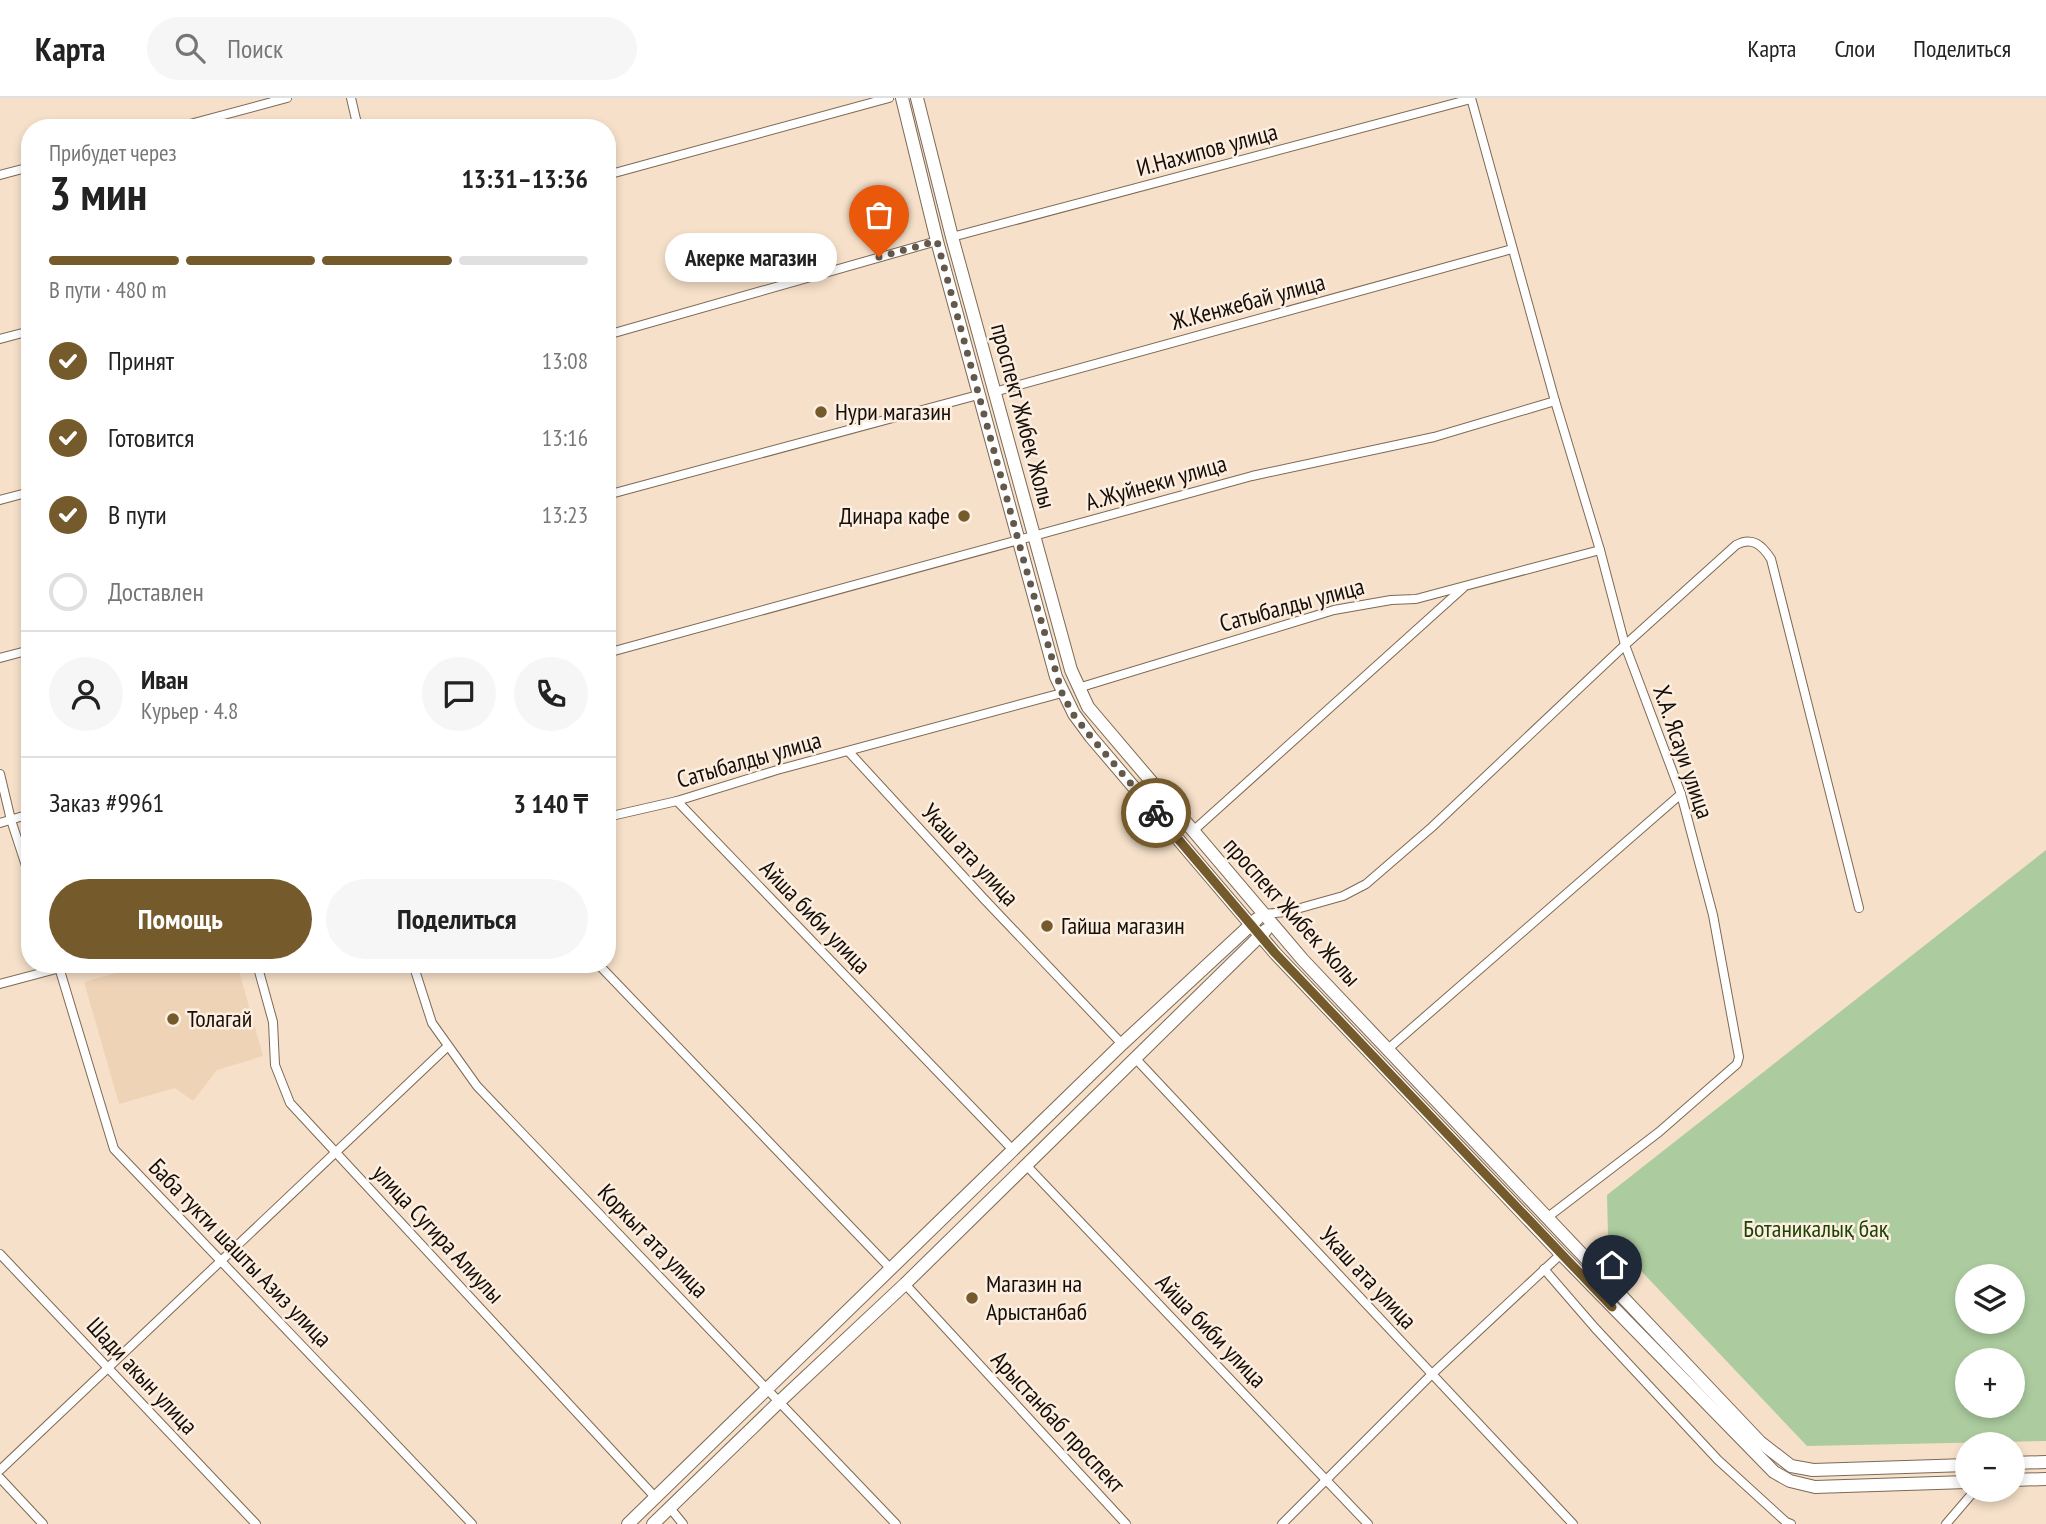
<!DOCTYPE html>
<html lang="ru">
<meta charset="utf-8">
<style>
body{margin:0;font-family:"PT Sans Narrow",sans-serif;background:#f6f6f6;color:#222;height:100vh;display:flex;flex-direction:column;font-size:26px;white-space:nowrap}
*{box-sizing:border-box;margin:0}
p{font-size:23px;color:#767676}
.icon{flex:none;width:38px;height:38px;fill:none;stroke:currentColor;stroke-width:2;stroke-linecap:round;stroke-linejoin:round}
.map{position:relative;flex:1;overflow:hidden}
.details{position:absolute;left:21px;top:21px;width:595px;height:854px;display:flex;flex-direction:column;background:#fff;border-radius:28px;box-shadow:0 4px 10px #0003}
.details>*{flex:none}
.buttons{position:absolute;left:1955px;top:1166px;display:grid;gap:14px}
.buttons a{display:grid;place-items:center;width:70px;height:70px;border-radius:50%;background:#fff;box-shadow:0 4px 10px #0003;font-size:35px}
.pin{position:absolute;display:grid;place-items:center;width:60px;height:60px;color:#fff;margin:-72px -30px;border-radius:50% 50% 50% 0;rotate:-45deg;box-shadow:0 0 7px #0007}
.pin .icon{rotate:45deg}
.courier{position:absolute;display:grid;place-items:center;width:70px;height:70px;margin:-35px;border:5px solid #755a2c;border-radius:50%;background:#fff;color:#222;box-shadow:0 2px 9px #0007}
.bubble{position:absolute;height:49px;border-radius:24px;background:#fff;box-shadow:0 4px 10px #0003;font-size:23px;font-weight:700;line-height:49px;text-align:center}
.headline em{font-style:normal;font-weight:700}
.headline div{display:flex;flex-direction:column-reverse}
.headline{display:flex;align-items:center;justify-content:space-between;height:119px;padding:0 28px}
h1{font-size:46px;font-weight:700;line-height:52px}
.bar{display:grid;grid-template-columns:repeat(4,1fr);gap:10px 7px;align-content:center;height:84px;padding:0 28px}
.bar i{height:9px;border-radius:5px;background:#e0e0e0}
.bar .on{background:#755a2c}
.bar p{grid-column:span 4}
.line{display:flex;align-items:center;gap:18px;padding:0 28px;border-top:2px solid #e0e0e0}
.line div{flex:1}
.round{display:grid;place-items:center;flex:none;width:74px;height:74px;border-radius:37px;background:#f6f6f6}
ol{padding:0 28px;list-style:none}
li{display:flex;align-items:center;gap:21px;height:77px}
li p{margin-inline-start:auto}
li .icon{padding:7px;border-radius:50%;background:#755a2c;color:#fff;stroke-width:4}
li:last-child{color:#767676}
li i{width:38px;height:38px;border:4px solid #e0e0e0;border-radius:50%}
.cta{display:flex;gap:14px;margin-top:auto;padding:14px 28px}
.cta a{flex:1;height:80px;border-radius:42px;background:#755a2c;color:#fff;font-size:28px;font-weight:700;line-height:80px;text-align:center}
.cta a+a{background:#f6f6f6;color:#222}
header{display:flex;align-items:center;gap:42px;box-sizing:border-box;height:98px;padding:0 35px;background:#fff;border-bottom:2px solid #e0e0e0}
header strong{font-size:33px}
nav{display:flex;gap:38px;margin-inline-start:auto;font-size:24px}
.search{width:490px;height:63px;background:#f6f6f6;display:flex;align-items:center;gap:18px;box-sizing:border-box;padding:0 24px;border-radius:38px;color:#767676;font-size:26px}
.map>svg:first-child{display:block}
.built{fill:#efd3b6}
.green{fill:#accc9f;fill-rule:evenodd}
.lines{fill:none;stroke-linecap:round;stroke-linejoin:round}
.street-casing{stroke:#7d6955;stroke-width:10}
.secondary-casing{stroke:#7d6955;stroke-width:14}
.street{stroke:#fff;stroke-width:8}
.secondary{stroke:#fff;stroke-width:12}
.done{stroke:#64584b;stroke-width:7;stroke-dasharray:0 12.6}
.route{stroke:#755a2c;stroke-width:9}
.poi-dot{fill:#755a2c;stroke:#fcefe1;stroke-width:2.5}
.labels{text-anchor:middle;stroke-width:5;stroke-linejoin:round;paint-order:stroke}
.street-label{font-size:24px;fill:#160e07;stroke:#fcefe1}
.poi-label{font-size:24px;fill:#160e07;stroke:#fcefe1;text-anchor:start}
.park-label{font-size:24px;fill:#1b4301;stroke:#fcefe1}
</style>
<header>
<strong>Карта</strong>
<div class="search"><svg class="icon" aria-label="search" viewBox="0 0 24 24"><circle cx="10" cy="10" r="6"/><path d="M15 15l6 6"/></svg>Поиск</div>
<nav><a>Карта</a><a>Слои</a><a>Поделиться</a></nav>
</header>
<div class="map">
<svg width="2046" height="1426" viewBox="0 0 2046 1426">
<rect width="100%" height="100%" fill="#f6e0c9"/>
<path class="built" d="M147,866H237L263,958L217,972L193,1003L175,990L119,1006L84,884Z"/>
<path class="green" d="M2046,752V1343L1807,1348L1608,1138L1607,1097ZM1967,1178H2012V1223H1967ZM1967,1262H2012V1307H1967Z"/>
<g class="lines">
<g class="street-casing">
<g id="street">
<path d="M351,0L358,30"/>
<path d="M1471,0L1555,303L1600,452L1625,547L1736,447C1752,438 1762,447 1771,461L1859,810"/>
<path d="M175,30L287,0"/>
<path d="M0,77L30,69"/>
<path d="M607,77L889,0"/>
<path d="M952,139L1471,1"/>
<path d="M607,237L937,143"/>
<path d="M0,241L30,233"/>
<path d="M994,294L1512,151"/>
<path d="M607,397L978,297"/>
<path d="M0,402L30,394"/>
<path d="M607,555L1252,378L1434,339L1555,303"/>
<path d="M0,560L30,552"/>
<path d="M1078,590L1334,512L1391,502L1416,501L1600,452"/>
<path d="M849,654L985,802L1122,946"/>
<path d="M0,676L11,722L30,780"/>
<path d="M677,703L1014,1053"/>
<path d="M607,719L677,703L777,672L1062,595"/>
<path d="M0,725L30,716"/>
<path d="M1193,733L1463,490"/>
<path d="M1263,816L1286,814L1343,798L1366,786L1432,729L1625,547L1681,696L1713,817L1739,959L1737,966L1659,1034L1548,1119"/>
<path d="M58,866L114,1051L472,1426"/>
<path d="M257,866L273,924L275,967L290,1005L655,1399"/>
<path d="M413,866L432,925L477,988L896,1426"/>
<path d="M598,866L891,1171"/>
<path d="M0,886L75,866"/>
<path d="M1388,951L1681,696"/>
<path d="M1135,960L1573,1426"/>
<path d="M1026,1067L1368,1426"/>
<path d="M0,1156L256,1426"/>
<path d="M1544,1171L1595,1230L1718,1362L1786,1424L1791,1426"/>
<path d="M905,1186L1126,1426"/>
<path d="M0,1372L448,948"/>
<path d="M0,1380L43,1426"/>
<path d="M670,1410L683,1426"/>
<path d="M1282,1426L1431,1277L1561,1156"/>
<path d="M1946,1426L1976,1391"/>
</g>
</g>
<g class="secondary-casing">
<g id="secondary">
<path d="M902,0L937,143L1056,579L1074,616L1091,639L1275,855L1561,1156L1774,1374L1790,1383L1815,1389L1967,1384"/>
<path d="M917,0L952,139L1071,572L1088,609L1303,862L1760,1344L1791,1368L1813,1372L1967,1367"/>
<path d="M2012,1365L2046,1364"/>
<path d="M2012,1382L2046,1381"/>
<path d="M628,1426L1122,946L1257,821"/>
<path d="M653,1426L779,1304L905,1186L1266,832"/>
</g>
</g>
<use href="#street" class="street"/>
<use href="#secondary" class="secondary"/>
</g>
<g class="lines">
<path class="done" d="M879,159L937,143L1023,460L1062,595L1073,616L1091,639L1156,715"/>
<path class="route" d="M1156,715L1275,855L1612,1209"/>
</g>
<g class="poi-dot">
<circle cx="821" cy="314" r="7"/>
<circle cx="964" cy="418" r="7"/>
<circle cx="1047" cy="828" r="7"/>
<circle cx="173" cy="921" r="7"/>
<circle cx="972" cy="1200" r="7"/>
</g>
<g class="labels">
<g class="street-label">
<text transform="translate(1207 52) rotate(-15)" y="8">И.Нахипов улица</text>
<text transform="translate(1248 204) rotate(-15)" y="8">Ж.Кенжебай улица</text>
<text transform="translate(1023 318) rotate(75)" y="8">проспект Жибек Жолы</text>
<text transform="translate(1156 385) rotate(-16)" y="8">А.Жуйнеки улица</text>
<text transform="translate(1292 507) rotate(-15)" y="8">Сатыбалды улица</text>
<text transform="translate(1683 654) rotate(71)" y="8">Х.А. Ясауи улица</text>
<text transform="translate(749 662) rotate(-16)" y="8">Сатыбалды улица</text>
<text transform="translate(970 757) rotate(47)" y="8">Укаш ата улица</text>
<text transform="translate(1292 814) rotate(48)" y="8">проспект Жибек Жолы</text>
<text transform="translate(815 819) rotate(46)" y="8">Айша биби улица</text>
<text transform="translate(438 1136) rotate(47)" y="8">улица Сугира Алиулы</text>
<text transform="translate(653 1143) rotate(46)" y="8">Коркыт ата улица</text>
<text transform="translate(240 1155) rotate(46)" y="8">Баба тукти шашты Азиз улица</text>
<text transform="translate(1368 1180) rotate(47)" y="8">Укаш ата улица</text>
<text transform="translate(1211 1233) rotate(46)" y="8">Айша биби улица</text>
<text transform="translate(142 1278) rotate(47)" y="8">Шади акын улица</text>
<text transform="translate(1058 1324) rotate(47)" y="8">Арыстанбаб проспект</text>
</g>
<g class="poi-label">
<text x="835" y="322">Нури магазин</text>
<text x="950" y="426" text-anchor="end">Динара кафе</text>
<text x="1061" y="836">Гайша магазин</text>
<text x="187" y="929">Толагай</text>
<text x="986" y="1194">Магазин на<tspan x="986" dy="28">Арыстанбаб</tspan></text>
</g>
<g class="park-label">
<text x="1816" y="1139">Ботаникалық бақ</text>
</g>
</g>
</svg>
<div class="buttons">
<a><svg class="icon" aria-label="layers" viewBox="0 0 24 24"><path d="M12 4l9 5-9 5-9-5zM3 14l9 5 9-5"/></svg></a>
<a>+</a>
<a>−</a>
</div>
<div class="pin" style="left:879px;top:159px;background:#ea580c"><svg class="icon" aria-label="bag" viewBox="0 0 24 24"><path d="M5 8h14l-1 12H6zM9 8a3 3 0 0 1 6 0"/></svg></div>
<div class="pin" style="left:1612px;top:1209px;background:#1f2937"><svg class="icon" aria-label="home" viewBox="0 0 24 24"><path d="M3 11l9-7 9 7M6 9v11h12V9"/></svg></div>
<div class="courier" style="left:1156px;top:715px"><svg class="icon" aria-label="bike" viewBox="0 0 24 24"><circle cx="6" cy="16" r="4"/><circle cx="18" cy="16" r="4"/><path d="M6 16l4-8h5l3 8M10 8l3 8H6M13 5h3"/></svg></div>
<div class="bubble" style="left:665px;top:135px;width:172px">Акерке магазин</div>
<section class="details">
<div class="headline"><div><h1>3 мин</h1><p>Прибудет через</p></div><em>13:31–13:36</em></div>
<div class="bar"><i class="on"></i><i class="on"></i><i class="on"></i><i></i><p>В пути · 480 m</p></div>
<ol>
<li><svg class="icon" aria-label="check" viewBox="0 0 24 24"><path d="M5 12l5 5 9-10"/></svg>Принят<p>13:08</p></li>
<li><svg class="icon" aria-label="check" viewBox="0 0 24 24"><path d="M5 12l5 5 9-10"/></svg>Готовится<p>13:16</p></li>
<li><svg class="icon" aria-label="check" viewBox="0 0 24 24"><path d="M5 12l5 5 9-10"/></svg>В пути<p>13:23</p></li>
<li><i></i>Доставлен</li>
</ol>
<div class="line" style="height:126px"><a class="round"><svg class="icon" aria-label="person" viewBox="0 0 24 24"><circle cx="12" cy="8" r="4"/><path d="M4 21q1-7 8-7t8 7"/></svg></a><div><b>Иван</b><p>Курьер · 4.8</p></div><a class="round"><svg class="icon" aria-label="chat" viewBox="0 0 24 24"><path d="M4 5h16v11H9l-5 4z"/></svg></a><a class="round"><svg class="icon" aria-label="phone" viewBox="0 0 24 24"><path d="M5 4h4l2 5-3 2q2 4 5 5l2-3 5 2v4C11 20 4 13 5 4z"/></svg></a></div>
<div class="line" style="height:91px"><div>Заказ #9961</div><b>3 140 ₸</b></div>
<div class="cta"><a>Помощь</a><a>Поделиться</a></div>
</section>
</div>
